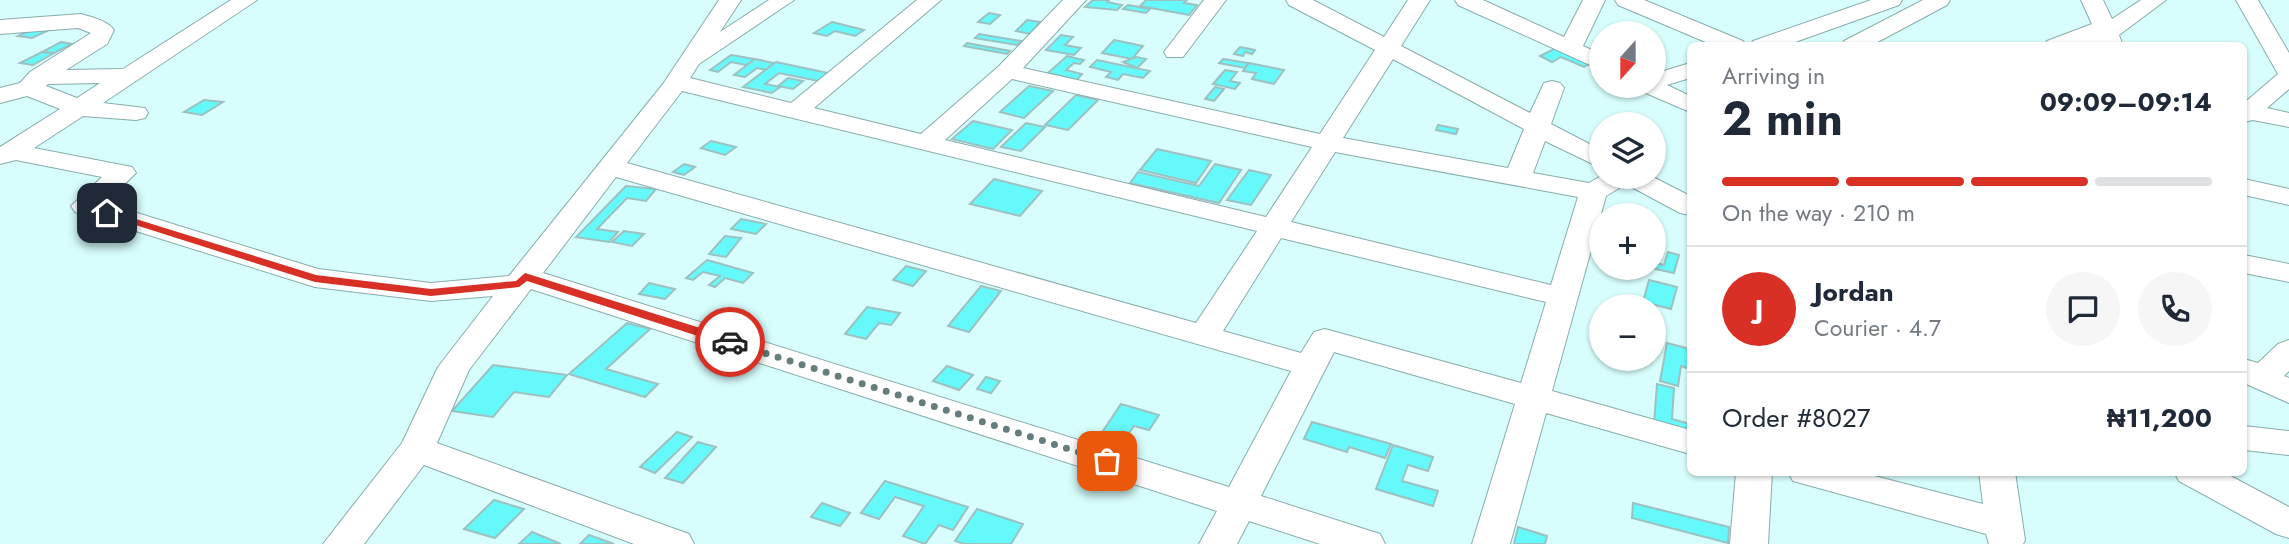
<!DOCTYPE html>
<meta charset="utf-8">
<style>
body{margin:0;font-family:Jost,sans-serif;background:#f6f6f7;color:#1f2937;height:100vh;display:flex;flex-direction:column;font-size:26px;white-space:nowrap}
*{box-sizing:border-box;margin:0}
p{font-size:23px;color:#747a83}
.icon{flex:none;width:38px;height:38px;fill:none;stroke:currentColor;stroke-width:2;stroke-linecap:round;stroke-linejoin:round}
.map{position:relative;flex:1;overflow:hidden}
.sheet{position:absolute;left:1687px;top:42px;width:560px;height:434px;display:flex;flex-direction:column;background:#fff;border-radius:10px;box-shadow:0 2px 5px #0004}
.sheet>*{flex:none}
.needle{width:46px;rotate:201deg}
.controls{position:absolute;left:1589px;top:21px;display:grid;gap:14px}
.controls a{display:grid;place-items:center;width:77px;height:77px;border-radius:50%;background:#fff;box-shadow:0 2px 5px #0004;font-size:35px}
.pin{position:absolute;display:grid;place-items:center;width:60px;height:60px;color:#fff;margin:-30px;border-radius:14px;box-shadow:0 4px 10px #0006}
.courier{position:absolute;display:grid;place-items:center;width:70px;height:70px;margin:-35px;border:5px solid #d93025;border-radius:50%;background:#fff;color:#222;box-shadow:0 2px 9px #0007}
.summary em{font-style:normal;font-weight:700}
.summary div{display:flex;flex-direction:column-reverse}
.summary{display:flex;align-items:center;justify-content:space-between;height:119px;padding:0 35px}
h1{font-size:46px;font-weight:700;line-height:52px}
.bar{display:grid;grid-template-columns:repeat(4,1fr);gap:10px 7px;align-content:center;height:84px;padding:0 35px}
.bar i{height:9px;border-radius:5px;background:#e0e1e3}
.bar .selected{background:#d93025}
.bar p{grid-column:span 4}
.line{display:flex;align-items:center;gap:18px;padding:0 35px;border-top:2px solid #e0e1e3}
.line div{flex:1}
.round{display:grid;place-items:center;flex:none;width:74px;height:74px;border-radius:37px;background:#f6f6f7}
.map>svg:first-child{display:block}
.building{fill:#66f9fb;stroke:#9dc1c1;stroke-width:2}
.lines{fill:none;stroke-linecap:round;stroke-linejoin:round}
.minor-casing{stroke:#88acac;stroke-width:2}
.minor{fill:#fff;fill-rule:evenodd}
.route{fill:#d93025}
.done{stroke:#667d7d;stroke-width:7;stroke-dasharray:0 12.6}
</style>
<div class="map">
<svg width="2289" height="544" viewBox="0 0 2289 544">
<rect width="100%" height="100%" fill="#d7fdfd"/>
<g class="building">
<path d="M1093,0H1109L1107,2L1122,5L1117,10L1085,7Z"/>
<path d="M1146,0H1187L1184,3L1197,5L1189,15L1140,6Z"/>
<path d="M1128,5L1150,9L1146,13L1123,9Z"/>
<path d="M989,13L1000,15L990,24L978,22Z"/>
<path d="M1027,20L1040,22L1030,34L1016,31Z"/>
<path d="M832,22L864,30L855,36L835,31L827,36L814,33Z"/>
<path d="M35,28L49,30L32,38L18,36Z"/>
<path d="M979,34L1021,41L1017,45L975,38Z"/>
<path d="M1061,35L1073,37L1065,45L1081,48L1074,55L1046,50Z"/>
<path d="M1114,40L1143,46L1132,59L1102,53Z"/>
<path d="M61,42L72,44L54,53L42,52Z"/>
<path d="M967,43L1010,51L1007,54L964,46Z"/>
<path d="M1240,47L1255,50L1252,54L1245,52L1243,56L1234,54Z"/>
<path d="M1556,48L1591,63L1584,67L1561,57L1552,62L1540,56Z"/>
<path d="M42,52L54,53L33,65L20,63Z"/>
<path d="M731,55L755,59L746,65L731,62L718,72L710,70Z"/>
<path d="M1067,56L1084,60L1080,64L1074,63L1066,70L1082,74L1077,80L1048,73Z"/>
<path d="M1136,57L1146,59L1137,68L1123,62Z"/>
<path d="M755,59L774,63L766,70L757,68L745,77L734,75Z"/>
<path d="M1223,59L1248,63L1245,68L1219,63Z"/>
<path d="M1097,60L1150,71L1143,78L1123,74L1118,80L1106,77L1111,72L1090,67Z"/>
<path d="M776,62L828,73L818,81L779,73L765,84L780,87L772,93L743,87Z"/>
<path d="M1249,63L1284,70L1274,84L1252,79L1256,73L1243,71Z"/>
<path d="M1225,70L1237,72L1230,81L1240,83L1235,89L1213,84Z"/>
<path d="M788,78L803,81L793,89L778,86Z"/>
<path d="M1029,86L1053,91L1024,118L1000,112Z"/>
<path d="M1215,87L1224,89L1214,101L1205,99Z"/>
<path d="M1076,95L1098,100L1068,130L1045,125Z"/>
<path d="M204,100L223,102L202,115L184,112Z"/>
<path d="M973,121L1012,130L993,149L952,139Z"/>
<path d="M1026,123L1045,127L1021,151L1001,147Z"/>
<path d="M1438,125L1458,129L1456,134L1436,130Z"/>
<path d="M711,141L736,147L725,155L701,148Z"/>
<path d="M1157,149L1211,161L1196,183L1140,170Z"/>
<path d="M684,164L695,167L684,175L673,172Z"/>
<path d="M1215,164L1241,170L1219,203L1130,183L1138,172L1199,186Z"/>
<path d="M1249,170L1271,175L1251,205L1227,200Z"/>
<path d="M994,179L1042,191L1020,216L970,204Z"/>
<path d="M626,186L656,189L646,201L627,198L597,229L618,232L609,242L576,237Z"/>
<path d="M741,219L766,224L756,234L731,229Z"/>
<path d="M624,231L644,234L632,246L612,242Z"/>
<path d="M725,236L741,238L726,257L709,254Z"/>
<path d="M1668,252L1679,255L1674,273L1651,268H1654V262L1664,265Z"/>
<path d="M707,260L753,273L743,283L725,278L715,287L709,285L720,276L703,272L693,280L686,278Z"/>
<path d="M906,266L926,271L913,286L893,280Z"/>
<path d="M1649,280L1677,287L1671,309L1643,302Z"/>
<path d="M649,283L675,289L665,299L639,294Z"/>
<path d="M981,286L1001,291L969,332L948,326Z"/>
<path d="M867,307L900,313L891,325L879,323L866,339L845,334Z"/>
<path d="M627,323L650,329L606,369L658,384L645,397L569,374Z"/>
<path d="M1667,343L1690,349V369L1681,366L1678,386L1660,381Z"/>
<path d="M493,365L567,375L549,397L514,392L493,417L452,411Z"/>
<path d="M947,366L973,375L959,390L933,381Z"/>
<path d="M986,377L1000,381L991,393L977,389Z"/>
<path d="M1657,384L1674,388L1672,419L1690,424V433L1654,424Z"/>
<path d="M1121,404L1159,415L1149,430L1134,426L1121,444L1099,437Z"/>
<path d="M1312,422L1391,444L1385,458L1349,447L1347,452L1304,439Z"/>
<path d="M677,432L692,437L655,473L640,467Z"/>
<path d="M698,442L716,447L683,483L665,478Z"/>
<path d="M1393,445L1433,457L1428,471L1408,465L1402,481L1438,491L1433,506L1376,489Z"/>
<path d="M885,481L968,507L953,530L939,525L925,544L903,536L924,506L895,497L879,519L861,513Z"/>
<path d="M494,500L524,509L495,538L464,529Z"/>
<path d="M822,503L850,513L840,526L811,517Z"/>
<path d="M1633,503L1729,527L1728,543L1632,518Z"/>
<path d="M977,509L1023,524L1011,544H965L955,541Z"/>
<path d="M1518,527L1547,536L1545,544H1514Z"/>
<path d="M532,532L561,544H519Z"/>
<path d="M589,535L614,544H580Z"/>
</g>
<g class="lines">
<g class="minor-casing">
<g id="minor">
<path d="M231,0H257L103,103L145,108L148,113L145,118L136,120L83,116L34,148L132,167L136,173L105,203L318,269L431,283L509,276L663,84L719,0H741L720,32L769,0H794L699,64L690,78L791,103L917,0H941L814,108L921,134L999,66L1063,0H1086L1023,68L1320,134L1375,50L1289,5L1286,0H1313L1384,37L1408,0H1430L1401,46L1530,113L1544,83L1552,81L1560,83L1564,88L1551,124L1601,150V168L1545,141L1533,173L1589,183L1601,176L1653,177L1690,196V215L1680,213L1626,184L1606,196L1552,391L1690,430V454L1546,413L1510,544H1472L1515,404L1334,352L1261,496L1380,534L1385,544H1320L1249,521L1237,544H1199L1217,511L531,289L469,370L437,443L689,534L694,544H634L424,465L364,544H323L402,443L438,367L493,296L431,301L315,287L75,212L71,206L102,177L16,160L0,164V147L60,109L27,96L0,103V88L20,83L30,72L91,33L78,28L0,34V20L81,14C92,17 108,21 114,30L107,44L66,70L123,69ZM1393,59L1524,129L1508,168L1343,138ZM1012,79L1312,147L1266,217L945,140ZM100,83L77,98L46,86L48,84ZM682,91L1257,231L1196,323L627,163ZM1335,152L1578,197L1551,285L1291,222ZM616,177L1291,371L1229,487L543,273ZM1281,238L1546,302L1521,383L1325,329L1314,332L1301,353L1223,331Z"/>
<path d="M1204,0H1226L1183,57H1167L1164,52Z"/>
<path d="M1455,0H1483L1564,37L1583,0H1605L1583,46L1601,54V70L1458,5Z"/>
<path d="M1615,0H1644L1743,41L1746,46H1715L1618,5Z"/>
<path d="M1871,0H1902L1899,5L1784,46H1750L1753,41Z"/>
<path d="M1923,0H1950L1947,5L1870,46H1841L1844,41Z"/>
<path d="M2081,0H2103L2112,19L2141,0H2166L2119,35L2123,46H2044L2047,41L2092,24Z"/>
<path d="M2236,0H2258L2289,53V89L2267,108L2289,113V127L2253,120L2244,122V103L2278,74Z"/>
<path d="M1690,63V78L1667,85L1690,96V112L1641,91L1637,86H1654V74Z"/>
<path d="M2244,179L2289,189V205L2244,195Z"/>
<path d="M2244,255L2289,264V282L2244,273Z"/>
<path d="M2289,340V371L2284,376L2289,378V403L2244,383V359L2258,363L2278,344Z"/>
<path d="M2244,426L2289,431V455L2244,450Z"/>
<path d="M1736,472H1772L1768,544H1730Z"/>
<path d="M1788,472H1859L1983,504L1979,472H2015L2025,540L2023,544H1989L1986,534L1793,481Z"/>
<path d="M2174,472H2223L2289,507V538L2276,534L2179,481Z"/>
</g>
</g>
<use href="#minor" class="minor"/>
</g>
<path class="route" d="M107,210L316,275L431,289L516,281L525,273L735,339L736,342L730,346L726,345L527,281L519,287L431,296L315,282L104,215L102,213Z"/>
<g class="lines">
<path class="done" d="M730,342L1107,461"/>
</g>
</svg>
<div class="controls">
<a><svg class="needle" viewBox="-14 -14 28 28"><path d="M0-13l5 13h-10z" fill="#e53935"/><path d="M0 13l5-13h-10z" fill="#747a83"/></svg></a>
<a><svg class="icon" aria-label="layers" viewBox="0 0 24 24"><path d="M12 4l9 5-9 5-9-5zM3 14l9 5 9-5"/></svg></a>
<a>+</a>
<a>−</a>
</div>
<div class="pin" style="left:1107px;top:461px;background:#ea580c"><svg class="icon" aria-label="bag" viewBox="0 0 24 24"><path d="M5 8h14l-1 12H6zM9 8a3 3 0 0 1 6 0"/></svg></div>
<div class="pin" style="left:107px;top:213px;background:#1f2937"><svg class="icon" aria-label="home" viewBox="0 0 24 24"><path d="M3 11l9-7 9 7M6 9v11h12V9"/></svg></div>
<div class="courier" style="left:730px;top:342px"><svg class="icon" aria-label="car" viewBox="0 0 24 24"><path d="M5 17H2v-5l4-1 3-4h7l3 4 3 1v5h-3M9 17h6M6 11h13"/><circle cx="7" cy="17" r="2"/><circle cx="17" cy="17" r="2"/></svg></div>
<section class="sheet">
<div class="summary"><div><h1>2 min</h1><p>Arriving in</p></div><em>09:09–09:14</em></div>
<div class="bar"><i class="selected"></i><i class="selected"></i><i class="selected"></i><i></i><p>On the way · 210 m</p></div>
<div class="line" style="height:126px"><b class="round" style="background:#d93025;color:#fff">J</b><div><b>Jordan</b><p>Courier · 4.7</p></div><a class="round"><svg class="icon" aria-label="chat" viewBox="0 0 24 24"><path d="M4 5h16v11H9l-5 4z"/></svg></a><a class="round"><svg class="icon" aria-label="phone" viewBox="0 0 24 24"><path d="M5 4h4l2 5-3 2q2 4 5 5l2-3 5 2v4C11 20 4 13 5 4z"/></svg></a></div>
<div class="line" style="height:91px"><div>Order #8027</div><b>₦11,200</b></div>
</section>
</div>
